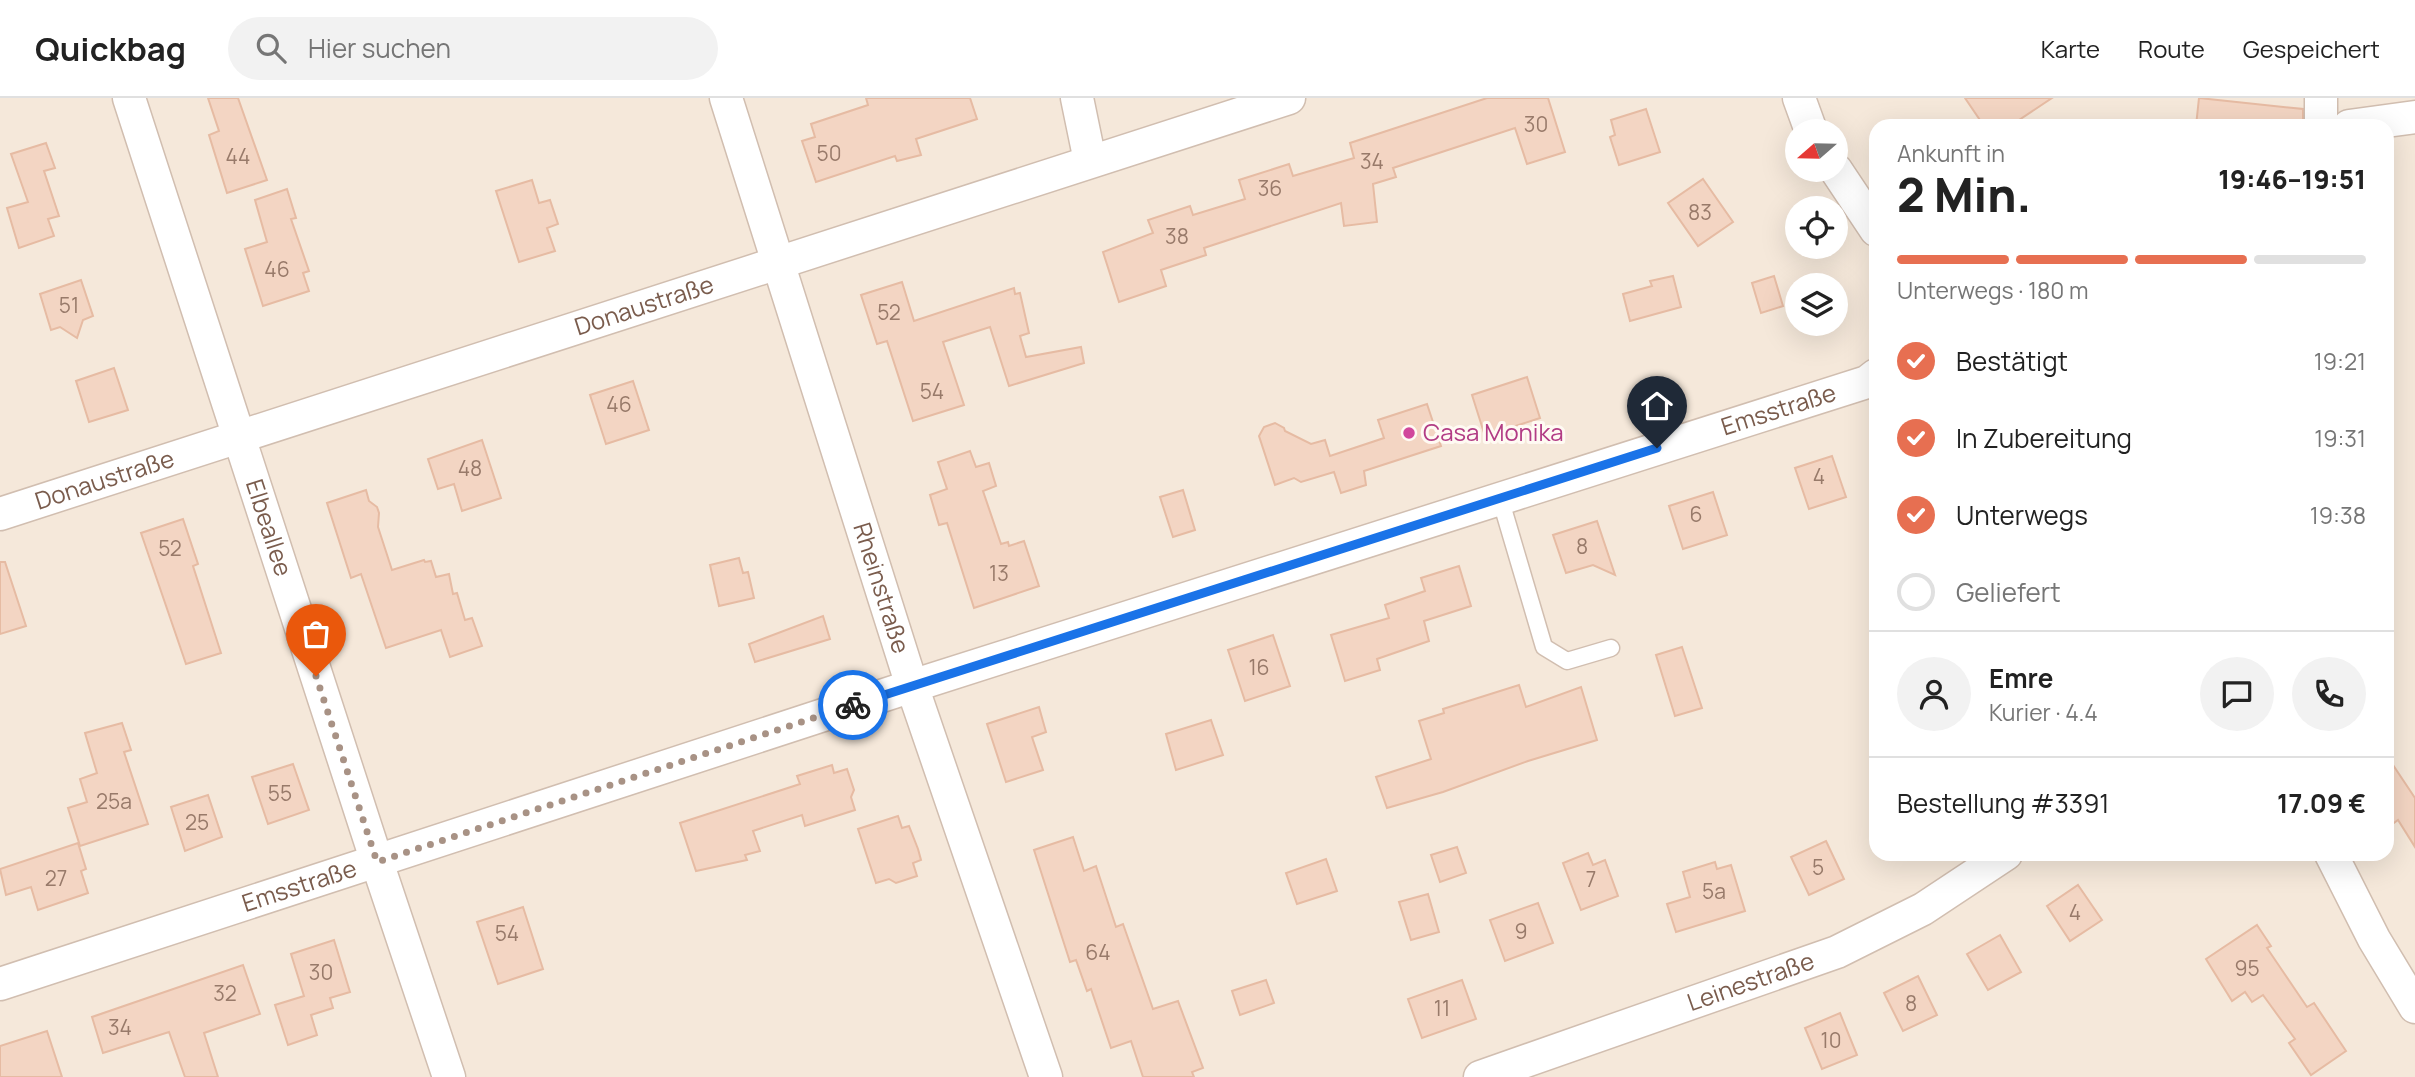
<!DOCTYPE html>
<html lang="de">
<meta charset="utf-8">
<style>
body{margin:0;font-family:Manrope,sans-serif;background:#f2f2f2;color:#222;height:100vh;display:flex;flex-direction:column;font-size:26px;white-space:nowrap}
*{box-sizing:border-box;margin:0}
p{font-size:23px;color:#767676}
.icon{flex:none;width:38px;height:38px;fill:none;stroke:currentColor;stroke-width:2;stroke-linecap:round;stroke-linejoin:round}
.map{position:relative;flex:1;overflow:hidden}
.panel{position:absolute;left:1869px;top:21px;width:525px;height:742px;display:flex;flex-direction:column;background:#fff;border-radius:21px;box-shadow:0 7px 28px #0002}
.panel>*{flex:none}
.needle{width:46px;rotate:250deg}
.fabs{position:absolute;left:1785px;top:21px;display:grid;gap:14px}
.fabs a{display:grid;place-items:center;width:63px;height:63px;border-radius:50%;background:#fff;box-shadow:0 7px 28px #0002;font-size:35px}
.pin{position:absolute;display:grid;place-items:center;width:60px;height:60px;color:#fff;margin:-72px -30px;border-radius:50% 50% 50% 0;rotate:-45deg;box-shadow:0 0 7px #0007}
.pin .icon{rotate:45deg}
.courier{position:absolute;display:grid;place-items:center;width:70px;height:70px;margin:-35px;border:5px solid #1a73e8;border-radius:50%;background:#fff;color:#222;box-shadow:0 2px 9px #0007}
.summary em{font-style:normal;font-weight:800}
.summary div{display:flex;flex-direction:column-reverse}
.summary{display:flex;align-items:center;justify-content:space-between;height:119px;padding:0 28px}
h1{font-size:46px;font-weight:800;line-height:52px}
.bar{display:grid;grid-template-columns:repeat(4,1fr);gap:10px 7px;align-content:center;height:84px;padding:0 28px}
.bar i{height:9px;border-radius:5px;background:#e0e0e0}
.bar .active{background:#e76f51}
.bar p{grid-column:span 4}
.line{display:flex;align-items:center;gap:18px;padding:0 28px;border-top:2px solid #e0e0e0}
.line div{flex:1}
.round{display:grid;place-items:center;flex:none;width:74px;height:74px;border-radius:37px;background:#f2f2f2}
ol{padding:0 28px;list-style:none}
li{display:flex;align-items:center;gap:21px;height:77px}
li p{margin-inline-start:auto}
li .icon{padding:7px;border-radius:50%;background:#e76f51;color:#fff;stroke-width:4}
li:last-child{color:#767676}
li i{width:38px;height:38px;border:4px solid #e0e0e0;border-radius:50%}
header{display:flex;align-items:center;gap:42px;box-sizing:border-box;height:98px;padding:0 35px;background:#fff;border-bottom:2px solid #e0e0e0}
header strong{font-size:33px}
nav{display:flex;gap:38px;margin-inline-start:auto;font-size:24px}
.search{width:490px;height:63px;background:#f2f2f2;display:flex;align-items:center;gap:18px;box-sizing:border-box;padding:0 24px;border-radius:38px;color:#767676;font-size:26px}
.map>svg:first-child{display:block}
.residential{fill:#f5e8da;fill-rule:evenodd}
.building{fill:#f3d5c3;stroke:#e6bba3;stroke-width:2}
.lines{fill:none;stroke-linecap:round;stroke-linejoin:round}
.service-casing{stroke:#d1beb0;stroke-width:19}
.minor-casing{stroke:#d1beb0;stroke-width:35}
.service{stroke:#fff;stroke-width:16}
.minor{stroke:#fff;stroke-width:32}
.done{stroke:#a89285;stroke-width:7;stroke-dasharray:0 12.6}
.route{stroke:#1a73e8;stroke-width:9}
.hotel-dot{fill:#d1479c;stroke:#fffaf3;stroke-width:2.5}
.labels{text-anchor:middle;stroke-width:6;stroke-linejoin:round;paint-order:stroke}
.number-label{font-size:21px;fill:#987a6a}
.street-label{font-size:24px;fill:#7a5c4d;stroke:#fffaf3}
.hotel-label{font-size:24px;fill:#b23c85;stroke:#fffaf3;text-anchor:start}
</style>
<header>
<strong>Quickbag</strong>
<div class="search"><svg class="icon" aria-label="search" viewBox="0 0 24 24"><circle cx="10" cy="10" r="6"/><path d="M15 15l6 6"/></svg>Hier suchen</div>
<nav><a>Karte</a><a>Route</a><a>Gespeichert</a></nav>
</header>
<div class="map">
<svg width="2415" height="979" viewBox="0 0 2415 979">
<rect width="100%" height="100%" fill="#fdf6ec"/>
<path class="residential" d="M0,0H2415V979H0ZM1876,28H2387V756H1876ZM1797,33H1836V72H1797ZM1797,110H1836V149H1797ZM1797,187H1836V226H1797Z"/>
<g class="building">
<path d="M208,0H238L267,82L227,95L209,37L219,33Z"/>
<path d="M866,0H970L977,21L916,41L921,57L897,63L895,58L816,84L802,43L815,39L811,26L868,7Z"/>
<path d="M1487,0H1548L1565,54L1527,66L1515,30L1393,70L1396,79L1373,86L1377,124L1344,128L1341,105L1204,150L1206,157L1161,172L1166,188L1119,204L1103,154L1153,135L1148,122L1190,108L1193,117L1245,101L1239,82L1289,66L1293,78L1354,60L1350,45Z"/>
<path d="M1965,0H2052L2010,28H1984Z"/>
<path d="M2199,0L2303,11V28H2196Z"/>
<path d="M1646,11L1660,54L1619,67L1610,39L1615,37L1611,22Z"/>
<path d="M46,45L55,70L44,73L59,118L48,121L54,138L19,150L7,110L28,104L11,56Z"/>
<path d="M1703,81L1733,124L1698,148L1668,105Z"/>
<path d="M532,82L539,105L550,102L558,126L547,130L555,153L519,164L496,93Z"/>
<path d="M287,91L296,120L291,121L309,173L303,175L309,193L263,208L245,151L267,144L255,102Z"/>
<path d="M1673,178L1681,209L1630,223L1623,196L1652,188L1650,183Z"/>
<path d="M1774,178L1783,208L1761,215L1752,185Z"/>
<path d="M81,182L93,218L83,222L77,240L60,229L51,232L40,196Z"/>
<path d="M902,184L914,223L1014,190L1015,196L1020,195L1029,235L1020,238L1026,259L1081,249L1084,265L1009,288L990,229L943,244L964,307L913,323L887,243L877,246L861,197Z"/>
<path d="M114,270L128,312L89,324L76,283Z"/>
<path d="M1527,279L1540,320L1485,338L1472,297Z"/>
<path d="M633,283L649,332L606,346L590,297Z"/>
<path d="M1427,306L1441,348L1364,373L1366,387L1341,395L1334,374L1301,384L1294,380L1275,387L1259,338L1264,329L1275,325L1284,330L1285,333L1311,346L1325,342L1330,358L1384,340L1378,322Z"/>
<path d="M482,342L501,400L462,413L454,386L438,391L428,361Z"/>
<path d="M970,353L976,369L989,365L996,388L983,393L1001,446L1008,444L1009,448L1024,443L1039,488L974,510L947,425L939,427L930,397L947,391L938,364Z"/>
<path d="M1832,358L1846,399L1809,411L1795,370Z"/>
<path d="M366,392L369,403L377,409L379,415L378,429L392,472L424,462L425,464L431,463L436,479L449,476L453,496L457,495L465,522L472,520L482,548L450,559L441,532L386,550L361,476L351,480L327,405Z"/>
<path d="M1183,392L1195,432L1173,439L1160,399Z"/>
<path d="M1713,394L1727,437L1683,451L1669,408Z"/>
<path d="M183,421L198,466L193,468L221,555L186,566L141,435Z"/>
<path d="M1597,423L1615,477L1593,467L1566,475L1553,437Z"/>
<path d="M739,460L743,475L748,474L754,500L719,508L710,467Z"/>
<path d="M0,464H5L26,528L0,536Z"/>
<path d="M1459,468L1471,508L1424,523L1429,543L1377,561L1380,572L1345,583L1331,537L1389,520L1385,507L1425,493L1421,480Z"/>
<path d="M823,518L830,541L755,564L749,546Z"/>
<path d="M1273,537L1290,588L1245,603L1228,552Z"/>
<path d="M1682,549L1702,610L1675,618L1656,557Z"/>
<path d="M1519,587L1526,609L1581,589L1597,642L1528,663L1443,694L1387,710L1376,679L1431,661L1419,623L1444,615L1443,611Z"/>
<path d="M1039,609L1046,634L1032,639L1043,672L1006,684L987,626Z"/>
<path d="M1211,622L1223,657L1176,672L1166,636Z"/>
<path d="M122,625L131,652L124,654L148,726L80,748L68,710L87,704L80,681L97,675L85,635Z"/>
<path d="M2387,658L2415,700V749L2398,722L2387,730Z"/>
<path d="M293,666L309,712L268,726L252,679Z"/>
<path d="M832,667L834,675L847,671L854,692L851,699L855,712L805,728L802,717L753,733L760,753L745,757L747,762L696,773L680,725L800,686L797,678Z"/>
<path d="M208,697L222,739L185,753L171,709Z"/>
<path d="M898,718L902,730L909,728L918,751L921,762L913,765L917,778L896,785L889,781L876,785L858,731Z"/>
<path d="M1073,739L1084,773L1096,768L1116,829L1123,826L1153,911L1178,903L1203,970L1192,974L1194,979H1143L1131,943L1111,950L1091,891L1087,893L1076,862L1070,864L1034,752Z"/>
<path d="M1826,743L1844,781L1809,797L1791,759Z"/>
<path d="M78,745L86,771L81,773L88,795L38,812L31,789L6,797L0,771Z"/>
<path d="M1457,749L1466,775L1440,784L1431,757Z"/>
<path d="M1588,755L1593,767L1605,762L1618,798L1581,812L1563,765Z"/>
<path d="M1326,761L1337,793L1297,806L1286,775Z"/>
<path d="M1715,764L1717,771L1731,767L1745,813L1676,834L1667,806L1690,799L1683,774Z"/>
<path d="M2078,787L2102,822L2070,843L2047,808Z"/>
<path d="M1428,796L1439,834L1411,842L1399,804Z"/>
<path d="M1538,805L1553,845L1505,863L1490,822Z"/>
<path d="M523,809L543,871L498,886L477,824Z"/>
<path d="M2257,827L2271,848L2267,850L2307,909L2314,905L2346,953L2311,977L2289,945L2295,941L2263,897L2252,904L2245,894L2232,903L2206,861Z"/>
<path d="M2000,837L2021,874L1988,892L1967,856Z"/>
<path d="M334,842L350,894L330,900L333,910L311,917L317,937L288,947L275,907L304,898L291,856Z"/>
<path d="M243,867L260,916L204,935L218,979H185L169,934L103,955L92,919Z"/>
<path d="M1918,878L1937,917L1903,933L1884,895Z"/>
<path d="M1266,882L1274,905L1240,917L1232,893Z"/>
<path d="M1462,882L1476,921L1422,940L1408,901Z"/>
<path d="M1840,915L1857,957L1822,971L1805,930Z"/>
<path d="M47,933L62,979H0V948Z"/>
</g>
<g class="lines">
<g class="service-casing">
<path id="service" d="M1500,400L1544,549L1567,563L1611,550"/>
</g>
<g class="minor-casing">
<g id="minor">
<path id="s1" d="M129,0L377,764L449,979"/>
<path id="s2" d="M726,0L912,588L1046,979"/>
<path d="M1077,0L1090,63"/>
<path d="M1799,0L1811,33"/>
<path d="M2321,28V0"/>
<path d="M2349,28L2415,19"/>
<path d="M1836,72L1876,132"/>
<path id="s3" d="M0,416L1289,0"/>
<path d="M2331,756L2374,841L2415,909"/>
<path id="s4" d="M0,886L912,588L1867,284L1876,277"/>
<path id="s5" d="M1480,979L1837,854L1923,811L2006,756"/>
</g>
</g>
<use href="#service" class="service"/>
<use href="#minor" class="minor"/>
</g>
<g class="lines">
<path class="done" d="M316,578L377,764L853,607"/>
<path class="route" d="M853,607L1657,350"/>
</g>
<circle class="hotel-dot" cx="1409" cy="335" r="7"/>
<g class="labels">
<g class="number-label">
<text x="1536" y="34">30</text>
<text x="829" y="63">50</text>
<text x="238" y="66">44</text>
<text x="1372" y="71">34</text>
<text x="1270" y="98">36</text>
<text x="1700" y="122">83</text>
<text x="1177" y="146">38</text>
<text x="277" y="179">46</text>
<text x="69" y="215">51</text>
<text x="889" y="222">52</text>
<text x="932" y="301">54</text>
<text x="619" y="314">46</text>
<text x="470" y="378">48</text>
<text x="1819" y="386">4</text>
<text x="1696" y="424">6</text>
<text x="1582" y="456">8</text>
<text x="170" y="458">52</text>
<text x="999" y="483">13</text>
<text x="1259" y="577">16</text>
<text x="280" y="703">55</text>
<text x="114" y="711">25a</text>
<text x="197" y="732">25</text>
<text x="1818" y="777">5</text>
<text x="56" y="788">27</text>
<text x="1591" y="789">7</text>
<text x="1714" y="801">5a</text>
<text x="2075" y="822">4</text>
<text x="1521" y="841">9</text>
<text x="507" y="843">54</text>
<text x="1098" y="862">64</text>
<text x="2247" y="878">95</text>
<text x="321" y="882">30</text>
<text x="225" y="903">32</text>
<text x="1911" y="913">8</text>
<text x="1442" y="918">11</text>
<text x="120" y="937">34</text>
<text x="1831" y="950">10</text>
</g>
<g class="street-label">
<text dy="8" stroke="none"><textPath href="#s3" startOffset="677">Donaustraße</textPath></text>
<text dy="8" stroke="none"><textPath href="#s4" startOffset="1869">Emsstraße</textPath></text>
<text dy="8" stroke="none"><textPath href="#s3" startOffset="110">Donaustraße</textPath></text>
<text dy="8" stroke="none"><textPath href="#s1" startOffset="452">Elbeallee</textPath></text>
<text dy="8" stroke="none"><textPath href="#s2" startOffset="514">Rheinstraße</textPath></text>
<text dy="8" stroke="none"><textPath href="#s4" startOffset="315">Emsstraße</textPath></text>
<text dy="8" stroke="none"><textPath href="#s5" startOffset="287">Leinestraße</textPath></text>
</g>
<g class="hotel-label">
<text x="1423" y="343">Casa Monika</text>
</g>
</g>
</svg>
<div class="fabs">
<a><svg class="needle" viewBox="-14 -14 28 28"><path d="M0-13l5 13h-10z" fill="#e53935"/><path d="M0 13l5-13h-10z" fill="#767676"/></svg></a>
<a><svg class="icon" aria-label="locate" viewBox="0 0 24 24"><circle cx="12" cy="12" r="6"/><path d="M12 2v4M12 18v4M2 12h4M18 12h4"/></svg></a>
<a><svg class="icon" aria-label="layers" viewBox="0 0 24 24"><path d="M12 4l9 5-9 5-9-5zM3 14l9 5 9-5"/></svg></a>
</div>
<div class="pin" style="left:316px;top:578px;background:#ea580c"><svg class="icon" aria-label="bag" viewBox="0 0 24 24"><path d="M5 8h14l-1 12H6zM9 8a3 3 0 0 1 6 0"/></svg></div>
<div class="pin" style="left:1657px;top:350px;background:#1f2937"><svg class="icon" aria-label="home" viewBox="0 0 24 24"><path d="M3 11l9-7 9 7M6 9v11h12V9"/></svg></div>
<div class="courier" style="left:853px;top:607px"><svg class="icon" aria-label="bike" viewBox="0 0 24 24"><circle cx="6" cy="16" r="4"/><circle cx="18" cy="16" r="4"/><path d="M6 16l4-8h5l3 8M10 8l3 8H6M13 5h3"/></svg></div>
<section class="panel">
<div class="summary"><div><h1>2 Min.</h1><p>Ankunft in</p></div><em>19:46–19:51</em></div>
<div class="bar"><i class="active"></i><i class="active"></i><i class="active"></i><i></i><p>Unterwegs · 180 m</p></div>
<ol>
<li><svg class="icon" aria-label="check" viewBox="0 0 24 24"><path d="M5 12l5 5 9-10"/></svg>Bestätigt<p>19:21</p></li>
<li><svg class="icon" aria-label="check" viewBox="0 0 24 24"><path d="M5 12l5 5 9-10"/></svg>In Zubereitung<p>19:31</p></li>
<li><svg class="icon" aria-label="check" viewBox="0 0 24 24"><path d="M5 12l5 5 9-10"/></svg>Unterwegs<p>19:38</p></li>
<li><i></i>Geliefert</li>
</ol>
<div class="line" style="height:126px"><a class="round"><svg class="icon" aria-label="person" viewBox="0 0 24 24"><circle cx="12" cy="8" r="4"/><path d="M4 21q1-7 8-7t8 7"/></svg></a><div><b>Emre</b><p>Kurier · 4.4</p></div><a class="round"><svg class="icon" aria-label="chat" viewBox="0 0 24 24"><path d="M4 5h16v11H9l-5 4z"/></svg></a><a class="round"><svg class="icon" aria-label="phone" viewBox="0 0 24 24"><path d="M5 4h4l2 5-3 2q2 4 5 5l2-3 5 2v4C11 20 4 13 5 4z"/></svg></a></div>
<div class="line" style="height:91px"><div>Bestellung #3391</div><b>17.09 €</b></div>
</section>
</div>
